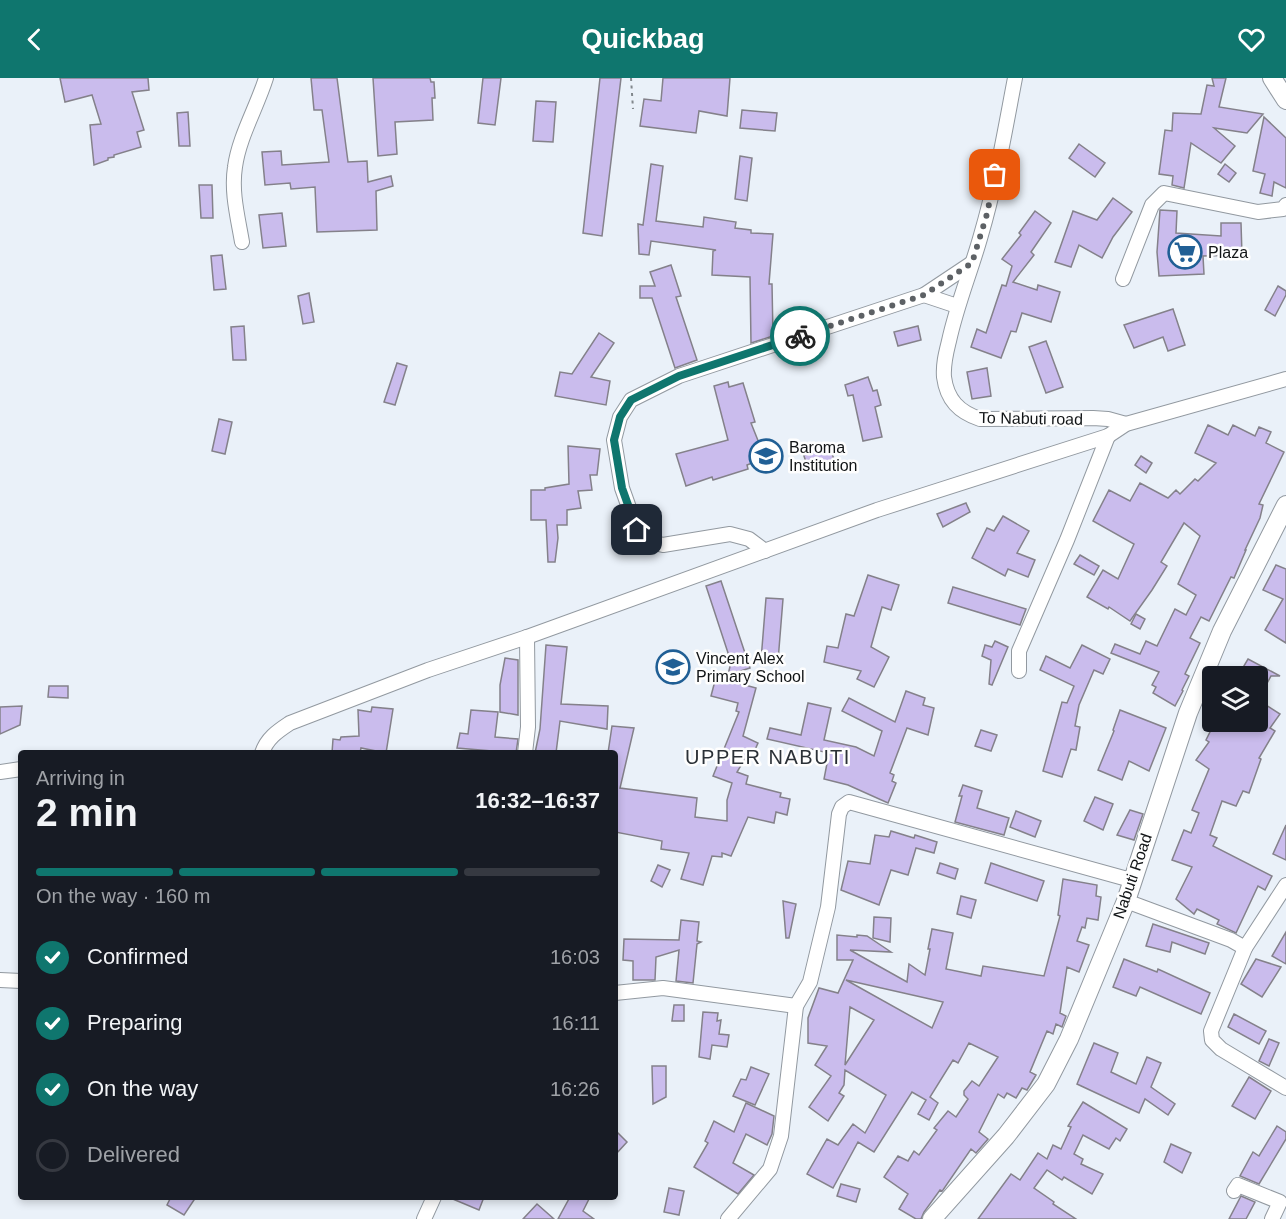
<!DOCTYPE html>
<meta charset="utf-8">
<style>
body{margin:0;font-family:Helvetica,sans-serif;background:#20242c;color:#f1f3f6;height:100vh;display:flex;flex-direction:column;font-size:22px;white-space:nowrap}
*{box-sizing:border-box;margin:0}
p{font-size:20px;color:#9ea1a6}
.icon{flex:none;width:33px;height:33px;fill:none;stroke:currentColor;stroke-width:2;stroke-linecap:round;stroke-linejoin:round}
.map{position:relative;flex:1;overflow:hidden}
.side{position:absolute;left:18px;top:672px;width:600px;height:450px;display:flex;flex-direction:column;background:#171b24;border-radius:6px;box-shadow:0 3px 9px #0003}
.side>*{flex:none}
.controls{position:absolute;left:1202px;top:588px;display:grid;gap:12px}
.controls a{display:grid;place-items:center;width:66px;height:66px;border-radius:6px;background:#171b24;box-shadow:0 3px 9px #0003;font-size:30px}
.pin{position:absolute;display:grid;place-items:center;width:51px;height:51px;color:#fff;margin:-26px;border-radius:12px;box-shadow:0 3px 9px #0006}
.courier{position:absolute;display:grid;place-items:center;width:60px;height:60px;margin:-30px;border:4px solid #0f766e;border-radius:50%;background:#fff;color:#222;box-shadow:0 2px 8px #0007}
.overview em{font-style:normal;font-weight:600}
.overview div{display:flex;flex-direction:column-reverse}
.overview{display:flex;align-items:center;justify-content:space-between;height:102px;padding:0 18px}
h1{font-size:39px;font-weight:600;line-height:45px}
.bar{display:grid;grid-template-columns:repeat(4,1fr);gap:9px 6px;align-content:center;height:72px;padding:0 18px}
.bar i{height:8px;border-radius:4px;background:#363941}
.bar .current{background:#0f766e}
.bar p{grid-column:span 4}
ol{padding:0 18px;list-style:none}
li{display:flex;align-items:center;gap:18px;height:66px}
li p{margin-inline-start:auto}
li .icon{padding:6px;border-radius:50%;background:#0f766e;color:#fff;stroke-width:4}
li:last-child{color:#9ea1a6}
li i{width:33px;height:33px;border:3px solid #363941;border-radius:50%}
header{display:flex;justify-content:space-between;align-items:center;height:78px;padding:0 18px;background:#0f766e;color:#fff;font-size:27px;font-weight:600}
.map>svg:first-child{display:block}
.building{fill:#cabced;stroke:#84818a;stroke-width:1.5;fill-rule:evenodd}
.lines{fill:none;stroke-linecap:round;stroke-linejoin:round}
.street-casing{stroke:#9299a0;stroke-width:16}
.secondary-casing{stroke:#9299a0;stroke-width:20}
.path{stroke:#81878c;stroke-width:2;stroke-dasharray:3 4.5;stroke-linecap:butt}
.street{stroke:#fff;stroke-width:14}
.secondary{stroke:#fff;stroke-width:18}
.done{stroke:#5d6165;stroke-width:6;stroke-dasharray:0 10.8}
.route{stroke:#0f766e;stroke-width:8}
.labels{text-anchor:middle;stroke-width:5;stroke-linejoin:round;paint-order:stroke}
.poi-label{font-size:16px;fill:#111416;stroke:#fefefe;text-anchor:start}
.street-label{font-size:16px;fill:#111416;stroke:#fefefe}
.quarter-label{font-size:20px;letter-spacing:1.5px;fill:#2b3137;stroke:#fefefe}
</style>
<header><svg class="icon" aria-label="back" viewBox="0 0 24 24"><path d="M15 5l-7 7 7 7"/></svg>Quickbag<svg class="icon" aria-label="heart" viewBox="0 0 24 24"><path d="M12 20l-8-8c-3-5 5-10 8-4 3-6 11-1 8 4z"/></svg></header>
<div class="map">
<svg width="1286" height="1141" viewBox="0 0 1286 1141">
<rect width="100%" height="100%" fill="#eaf1f9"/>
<g class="building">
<path d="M60,0H148L149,12L132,14L144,52L137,54L141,69L114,77V79L108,80V82L94,87L90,47L101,46L92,17L65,24Z"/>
<path d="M311,0H337L348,84L367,83L368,104L391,98L393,108L376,113L377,152L317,154L315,109L291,111L290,105L265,107L262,74L281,73L282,87L329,84L322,32H314Z"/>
<path d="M373,0H430L431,4H434L435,20H432L433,42L395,44L397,76L378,78Z"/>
<path d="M483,0H501L495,47L478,45Z"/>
<path d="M600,0H621L602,158L583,155Z"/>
<path d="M663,0H730L727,38L699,33L696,55L640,48L644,21L661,23Z"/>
<path d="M1212,0H1226L1219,29L1263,36L1247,55L1214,50L1235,68L1221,85L1191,65L1184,110L1172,107L1173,98L1159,96L1165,52L1172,53L1173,35L1201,36L1207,7L1214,8Z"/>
<path d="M536,23L556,24L553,64L533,63Z"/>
<path d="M742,32L777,35L775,53L740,50Z"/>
<path d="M188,34L190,68H179L177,35Z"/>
<path d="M1264,39L1286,60V110L1274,104L1272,118L1260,115L1265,96L1253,93Z"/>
<path d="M1079,66L1105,85L1095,99L1069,80Z"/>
<path d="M740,78L752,80L747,123L735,121Z"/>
<path d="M651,86L663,88L656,143L703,149L704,139L736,144L735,150L751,152V155L773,156L769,206H772L773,258L751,265L750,199L712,197L713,173L716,172L651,163L649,177L639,176L638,146L643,147Z"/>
<path d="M1225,86L1236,95L1229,104L1218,96Z"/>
<path d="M199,107H212L213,140H201Z"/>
<path d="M1113,120L1132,134L1113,159L1102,180L1079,167L1071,189L1055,184L1073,133L1097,142Z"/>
<path d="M1160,132L1177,133L1176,155L1221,158V145H1241L1242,177L1203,178L1204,196L1159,198L1157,174Z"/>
<path d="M1035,133L1051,145L1031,174L1034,177L1013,204L1037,212L1038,207L1060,214L1051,244L1022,235L1016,254L1011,253L1001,280L971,269L977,251L986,255L1002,207L1006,208L1012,188L1002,181L1021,157L1019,155Z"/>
<path d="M282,135L286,168L263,170L259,137Z"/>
<path d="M222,177L226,211L214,212L211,178Z"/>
<path d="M671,187L681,218L676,219L697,282L675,290L652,220H640V208H655L650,194Z"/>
<path d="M1278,208L1286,213V217L1275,238L1265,232Z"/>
<path d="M309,215L314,244L303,246L298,218Z"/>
<path d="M1173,231L1185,267L1168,273L1163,259L1134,270L1124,247Z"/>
<path d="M244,248L246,282H233L231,249Z"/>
<path d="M918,248L921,262L898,268L894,254Z"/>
<path d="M599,255L614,265L591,299L610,303L606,327L555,318L560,294L572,296Z"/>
<path d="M1046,263L1063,309L1046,315L1029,269Z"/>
<path d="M397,285L407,288L395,327L384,324Z"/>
<path d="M987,290L991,318L972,321L967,294Z"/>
<path d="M868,299L873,313L877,312L881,327L875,329L882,359L863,363L853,317L848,318L845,307Z"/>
<path d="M728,304L729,309L743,305L755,344L751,345L765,380L747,387L748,391L713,402L712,399L686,408L676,376L728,362L714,308Z"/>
<path d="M219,341L232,344L225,376L212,373Z"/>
<path d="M1208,347L1228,357L1233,347L1255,358L1259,349L1271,354L1266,365L1284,374L1259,426L1263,427L1260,440L1245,472H1246L1234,500L1231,499L1209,543L1201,539L1190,560L1200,565L1185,596L1189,598L1182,612L1183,613L1175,628L1153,615L1156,609L1152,607L1159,594L1111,575L1115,566L1140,576L1146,563L1157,568L1175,531L1186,537L1196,517L1178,506L1200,458L1184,445L1161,484L1167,488L1152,512L1130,543L1109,529L1108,531L1087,519L1103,492L1118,501L1134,466L1093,443L1109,412L1130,423L1140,405L1168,420L1176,412L1180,416L1195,401L1198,403L1216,385L1195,375Z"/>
<path d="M823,365L830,367L835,386L809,393L802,372Z"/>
<path d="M568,368L600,371L597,397H590L592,412L578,413L581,430L567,432V447H557L558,460L555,484H548L546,442H531V412H545V410L569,406Z"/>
<path d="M1141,378L1152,385L1146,395L1135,387Z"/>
<path d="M966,425L970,434L943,449L937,436Z"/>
<path d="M1003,438L1029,453L1017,475L1035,482L1028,499L1008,491L1005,498L972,480L987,450L994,453Z"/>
<path d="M1080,477L1099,488L1094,497L1074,486Z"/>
<path d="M1276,487L1286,491V565L1265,552L1283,521L1263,512Z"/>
<path d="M868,497L899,507L891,532L882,529L871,569L889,579L874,609L857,601L861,593L824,584L827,568L838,570L846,536L854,538Z"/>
<path d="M721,503L750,590L728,597L731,584L706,508Z"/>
<path d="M953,509L1026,531L1020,547L948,525Z"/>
<path d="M766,520L783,521L778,583L761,582Z"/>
<path d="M1136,536L1145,541L1140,551L1131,546Z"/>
<path d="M995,563L1008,569L992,607L989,606L991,582L982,578L985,567L992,569Z"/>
<path d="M546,567L567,569L561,626L608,628L607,651L560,643L556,675H535L540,651Z"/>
<path d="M1082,567L1110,581L1103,596L1094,592L1079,627L1075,648L1080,649L1076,672L1071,671L1062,699L1043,693L1062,624L1067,625L1074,608L1040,592L1046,578L1070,590Z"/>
<path d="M505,580L518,582V637L500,634V607Z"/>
<path d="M1248,581L1280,598H1271L1258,622L1280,636L1270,650L1275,653L1259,680L1261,681L1249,715L1243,713L1236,728L1222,723L1210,757L1217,760L1213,768L1272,798L1265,812L1258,808L1236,855L1217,846L1219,842L1197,831L1194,836L1176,821L1192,789L1172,782L1184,752L1191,755L1199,735L1192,732L1209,691L1196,682L1209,664L1206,662L1215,644H1257V598H1238Z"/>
<path d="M716,599L756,610L743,658L758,665L753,676L749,674L737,694L748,698L746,706L781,715L780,719L790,721L787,737L776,734L774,745L748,739L731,778L722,775V779L712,778L703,807L681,801L689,775L661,771L662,763L615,754V675H608L612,648L634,650L620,710L697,720L695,739L727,743V722L732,705L713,698L739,634L736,633L738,625L711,618Z"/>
<path d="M49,608H68V620L48,619Z"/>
<path d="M906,613L925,620L923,627L934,630L928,657L907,650L890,695L894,697L892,703L896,705L888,725L848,707L824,701L829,675L767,661L770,650L801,657L808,625L831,630L824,662L856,669L874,678L882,653L842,633L849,620L895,644Z"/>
<path d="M22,628L20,647L0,656V629Z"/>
<path d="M372,629L393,631L386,675L361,670L360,675H332L333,661L340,662L341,659L359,658L358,632L371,634Z"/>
<path d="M471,632L498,634L495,659L518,661L516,675L457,670L460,655L468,656Z"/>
<path d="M1120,632L1166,650L1149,693L1129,683L1122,702L1098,692L1114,653L1113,652Z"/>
<path d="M981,652L997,657L991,673L975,668Z"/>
<path d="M963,707L982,713L977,730L1009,740L1004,757L955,744L962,718H959Z"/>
<path d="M1095,719L1113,726L1103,752L1084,743Z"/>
<path d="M1130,732L1143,736L1134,762L1117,757Z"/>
<path d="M1016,733L1041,743L1035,759L1010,749Z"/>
<path d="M1286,747V782L1273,776Z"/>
<path d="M891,753L914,760L915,757L937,764L934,775L916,770L908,797L891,792L879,827L841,812L848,783L870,786L875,757L889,759Z"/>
<path d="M940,785L958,791L955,801L937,795Z"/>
<path d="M991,785L1044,803L1037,823L985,805Z"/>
<path d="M658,787L670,792L662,809L651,803Z"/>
<path d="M1063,801L1097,807L1096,818L1101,819L1098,842L1087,840L1085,850L1082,849L1077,863L1089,867L1079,894L1067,889L1060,935L1066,938L1062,949L1056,946L1053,956L1047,953L1030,994L1036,997L1027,1012L1022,1010L1016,1020L1007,1015L1004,1020L998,1016L979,1054L988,1061L976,1075L971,1071L943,1112L942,1113L940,1112L924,1134L921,1141H916L899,1131L908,1116L884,1099L898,1078L908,1083L914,1073L919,1077L937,1052L934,1050L948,1033L956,1039L968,1021L964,1017V1013L972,1003L979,1008L998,979L969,965L958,985L953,982L930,1019L938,1025L929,1042L918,1036L926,1022L912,1014L874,1074L858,1064L833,1110L807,1096L827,1061L838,1067L853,1046L865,1055L886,1017L845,992L844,1007L839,1015L844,1018L828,1043L809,1029L831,998L815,987L827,968L808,965V940L819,910L838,915L853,882H837V857L857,859V857L867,858L891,874L850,872L907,904L909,886L925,897L930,871H928L932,851L953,855L946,891L981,898L983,888L1044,898L1060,838L1058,837ZM846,902L930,921L943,924L932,950ZM850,929L874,942L845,987Z"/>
<path d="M961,818L976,822L971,840L957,836Z"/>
<path d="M783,823L796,826L789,860H786Z"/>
<path d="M874,839L891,840L890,864L873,860Z"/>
<path d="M681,842L699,844L697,863L701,864L697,866L693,905L676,903L679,872L656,879L655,902H633V883L623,882L624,861L679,862Z"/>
<path d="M1153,846L1209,865L1205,876L1172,864L1170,874L1146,868Z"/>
<path d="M1286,854V886L1272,878Z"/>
<path d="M1124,881L1157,894L1158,891L1210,915L1201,936L1140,909L1136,918L1113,909Z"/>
<path d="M1256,881L1281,889L1262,919L1241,906Z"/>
<path d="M674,927H684V943H672Z"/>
<path d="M703,934L718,935L717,943L721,942L719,956L729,957L727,969L712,967L710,981L699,979Z"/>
<path d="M1234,936L1266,953L1259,966L1228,949Z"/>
<path d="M1269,961L1279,965L1269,988L1259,983Z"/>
<path d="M1094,965L1118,975L1111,994L1136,1006L1147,979L1161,985L1151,1009L1175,1026L1168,1037L1145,1021L1139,1035L1077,1006Z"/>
<path d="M652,988H666V1019L653,1026Z"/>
<path d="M751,989L769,996L755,1027L733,1018L741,1001L746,1002Z"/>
<path d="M1249,999L1271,1013L1255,1041L1232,1028Z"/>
<path d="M1083,1024L1127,1051L1120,1063L1116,1060L1109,1071L1083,1057L1074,1076L1083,1081L1081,1086L1103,1096L1092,1116L1064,1099L1062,1102L1047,1092L1034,1110L1054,1124L1053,1126L1076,1141H978L1011,1096L1020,1102L1038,1075L1047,1081L1053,1067L1061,1071L1071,1049L1068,1048Z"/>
<path d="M746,1025L774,1038L772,1056L767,1067L746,1056L733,1085L754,1097L738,1116L694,1089L708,1065L705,1063L714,1043L734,1054Z"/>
<path d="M1277,1048L1286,1054V1061L1259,1106L1240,1098L1253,1074L1259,1078Z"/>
<path d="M615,1052L627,1064L615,1077Z"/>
<path d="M1171,1066L1191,1075L1182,1095L1164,1084Z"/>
<path d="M841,1106L860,1111L856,1124L837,1118Z"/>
<path d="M669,1110L684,1113L679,1137L664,1134Z"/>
<path d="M1241,1118L1255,1124L1246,1141H1229Z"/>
<path d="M171,1119H196L184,1137L167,1127Z"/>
<path d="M448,1119H484L479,1132Z"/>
<path d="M570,1119H590L583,1133L594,1141H558Z"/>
<path d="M537,1126L554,1141H523Z"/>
</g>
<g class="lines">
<g class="street-casing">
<g id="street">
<path d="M1015,0C1005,52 996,106 981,157C971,193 957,226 949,263C946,275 943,286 944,299C947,322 959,334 980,341L1093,340L1108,341L1126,346"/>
<path d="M242,164C238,140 231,114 235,89C239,59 257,29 266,0"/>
<path d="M1123,201L1152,127L1164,115L1258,134L1283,131L1286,127"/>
<path d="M924,217L957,228"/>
<path d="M765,473L749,461L730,456L663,467L650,464L637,452L622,410L614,362L620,339L631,322L679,298L924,217L972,185"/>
<path d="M1019,593V573L1067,462L1108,358"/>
<path d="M262,675C267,660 278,653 290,645L428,592L527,559L877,432L1108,358L1126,346L1286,301"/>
<path d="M525,675L528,649L527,559"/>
<path d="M0,694L21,691"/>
<path d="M1126,823L1231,862L1245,870L1286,807"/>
<path d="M1245,870L1211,953L1212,962L1221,971L1286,1010"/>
<path d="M0,902L21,903"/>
<path d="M615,915L663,910L796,928L810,904L828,829L839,736L842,729L849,724L1131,802"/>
<path d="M1234,1113L1238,1107L1280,1124L1272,1141"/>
<path d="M424,1141L434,1119"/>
<path d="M728,1141L770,1091L781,1058L796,928"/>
</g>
</g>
<g class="secondary-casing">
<g id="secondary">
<path d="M1272,0L1286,22"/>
<path d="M932,1141L1006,1058L1046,1006L1069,961L1126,823L1188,635L1222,553L1286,427"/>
</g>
</g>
<path class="path" d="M631,0L633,31"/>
<use href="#street" class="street"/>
<use href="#secondary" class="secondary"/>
</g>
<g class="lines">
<path class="done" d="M800,258L924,217L972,185L987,136L995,97"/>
<path class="route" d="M637,452L622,410L614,362L620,339L631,322L679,298L800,258"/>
</g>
<defs>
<g id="supermarket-ring" transform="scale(1.725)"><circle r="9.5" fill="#fefefe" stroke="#205f95" stroke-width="1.5"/><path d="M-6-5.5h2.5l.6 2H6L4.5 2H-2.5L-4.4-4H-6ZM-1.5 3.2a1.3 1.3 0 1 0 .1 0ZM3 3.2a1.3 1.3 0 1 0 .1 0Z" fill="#205f95"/></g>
<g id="school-ring" transform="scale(1.725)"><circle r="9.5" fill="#fefefe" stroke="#205f95" stroke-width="1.5"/><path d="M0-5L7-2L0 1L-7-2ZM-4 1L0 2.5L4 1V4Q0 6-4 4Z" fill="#205f95"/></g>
</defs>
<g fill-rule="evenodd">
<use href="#supermarket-ring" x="1185" y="174"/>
<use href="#school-ring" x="766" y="378"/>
<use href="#school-ring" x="673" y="589"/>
</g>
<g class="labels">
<g class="poi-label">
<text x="1208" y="180">Plaza</text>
<text x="789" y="375">Baroma<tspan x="789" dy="18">Institution</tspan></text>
<text x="696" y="586">Vincent Alex<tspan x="696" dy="18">Primary School</tspan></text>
</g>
<g class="street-label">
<text transform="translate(1031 340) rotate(1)" y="6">To Nabuti road</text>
<text transform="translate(1132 798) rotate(-71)" y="6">Nabuti Road</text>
</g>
<g class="quarter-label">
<text x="768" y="686">UPPER NABUTI</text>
</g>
</g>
</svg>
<div class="controls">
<a><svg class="icon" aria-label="layers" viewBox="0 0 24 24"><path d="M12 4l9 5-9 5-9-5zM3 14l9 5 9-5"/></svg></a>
</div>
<div class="pin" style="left:995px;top:97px;background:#ea580c"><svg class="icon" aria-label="bag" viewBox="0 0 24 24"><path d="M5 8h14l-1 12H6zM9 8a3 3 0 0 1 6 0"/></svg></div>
<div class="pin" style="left:637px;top:452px;background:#1f2937"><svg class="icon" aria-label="home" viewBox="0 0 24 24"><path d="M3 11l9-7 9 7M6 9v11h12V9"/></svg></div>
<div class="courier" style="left:800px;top:258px"><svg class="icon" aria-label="bike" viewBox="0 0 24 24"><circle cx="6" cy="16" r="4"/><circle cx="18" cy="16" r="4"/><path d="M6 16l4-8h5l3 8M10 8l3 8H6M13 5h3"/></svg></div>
<section class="side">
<div class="overview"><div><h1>2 min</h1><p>Arriving in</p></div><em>16:32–16:37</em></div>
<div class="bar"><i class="current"></i><i class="current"></i><i class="current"></i><i></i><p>On the way · 160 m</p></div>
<ol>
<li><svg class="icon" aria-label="check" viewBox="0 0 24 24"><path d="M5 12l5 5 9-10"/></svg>Confirmed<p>16:03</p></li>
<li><svg class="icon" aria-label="check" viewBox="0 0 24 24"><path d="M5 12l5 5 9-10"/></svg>Preparing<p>16:11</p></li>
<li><svg class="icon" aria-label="check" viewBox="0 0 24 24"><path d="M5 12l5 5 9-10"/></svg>On the way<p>16:26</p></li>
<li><i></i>Delivered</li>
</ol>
</section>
</div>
